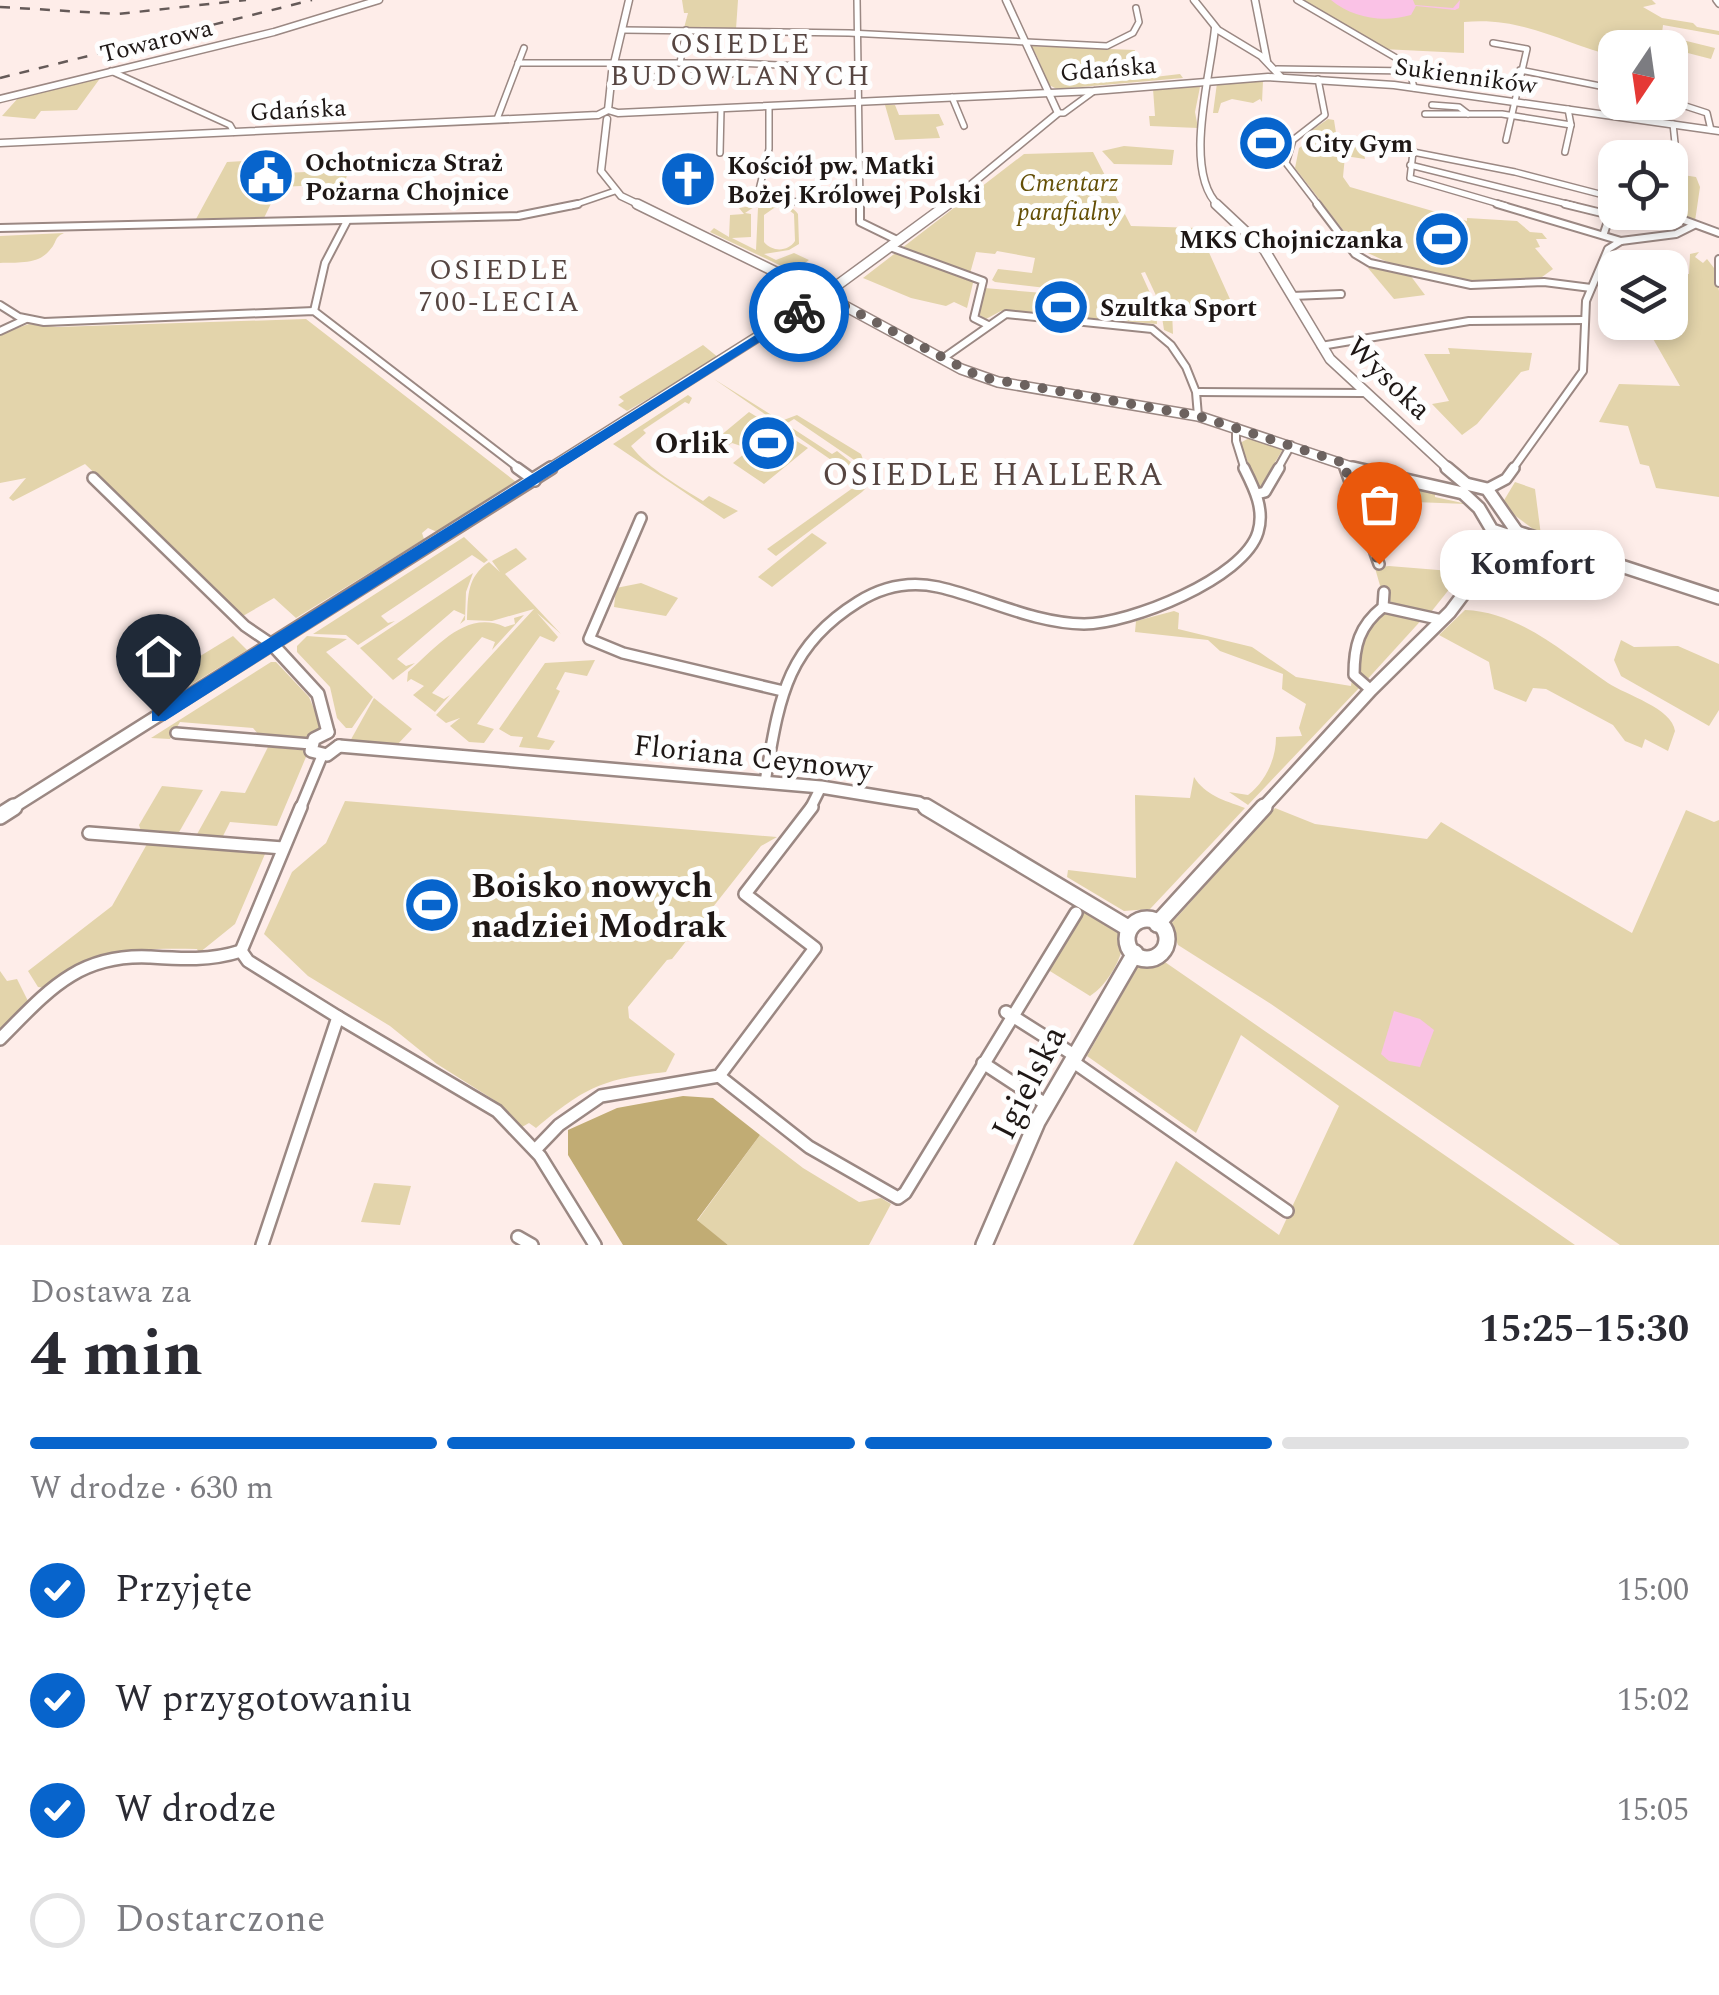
<!DOCTYPE html>
<html lang="pl">
<meta charset="utf-8">
<style>
body{margin:0;font-family:Spectral,serif;background:#f2f2f3;color:#2b2b33;height:100vh;display:flex;flex-direction:column;font-size:38px;white-space:nowrap}
*{box-sizing:border-box;margin:0}
p{font-size:32px;color:#7c7c81}
.icon{flex:none;width:55px;height:55px;fill:none;stroke:currentColor;stroke-width:2;stroke-linecap:round;stroke-linejoin:round}
.map{position:relative;height:1245px;overflow:hidden}
.sheet{display:flex;flex-direction:column;background:#fff;flex:1}
.sheet>*{flex:none}
.needle{width:65px;rotate:193deg}
.tools{position:absolute;left:1598px;top:30px;display:grid;gap:20px}
.tools a{display:grid;place-items:center;width:90px;height:90px;border-radius:20px;background:#fff;box-shadow:0 5px 15px #0003;font-size:50px}
.pin{position:absolute;display:grid;place-items:center;width:85px;height:85px;color:#fff;margin:-102px -42px;border-radius:50% 50% 50% 0;rotate:-45deg;box-shadow:0 0 10px #0007}
.pin .icon{rotate:45deg}
.courier{position:absolute;display:grid;place-items:center;width:100px;height:100px;margin:-50px;border:8px solid #0764cc;border-radius:50%;background:#fff;color:#222;box-shadow:0 2px 12px #0007}
.bubble{position:absolute;height:70px;border-radius:30px;background:#fff;box-shadow:0 5px 15px #0003;font-size:32px;font-weight:700;line-height:70px;text-align:center}
.headline em{font-style:normal;font-weight:700}
.headline div{display:flex;flex-direction:column-reverse}
.headline{display:flex;align-items:center;justify-content:space-between;height:170px;padding:0 30px}
h1{font-size:65px;font-weight:700;line-height:75px}
.bar{display:grid;grid-template-columns:repeat(4,1fr);gap:15px 10px;align-content:center;height:120px;padding:0 30px}
.bar i{height:12px;border-radius:8px;background:#e1e1e2}
.bar .selected{background:#0764cc}
.bar p{grid-column:span 4}
ol{padding:0 30px;list-style:none}
li{display:flex;align-items:center;gap:30px;height:110px}
li p{margin-inline-start:auto}
li .icon{padding:10px;border-radius:50%;background:#0764cc;color:#fff;stroke-width:4}
li:last-child{color:#7c7c81}
li i{width:55px;height:55px;border:5px solid #e1e1e2;border-radius:50%}
.map>svg:first-child{display:block}
.green{fill:#e3d4ab;fill-rule:evenodd}
.forest{fill:#c1ac74}
.water{fill:#fac2e6}
.lines{fill:none;stroke-linecap:round;stroke-linejoin:round}
.street-far3-casing{stroke:#9b8883;stroke-width:8}
.street-far2-casing{stroke:#9b8883;stroke-width:10}
.street-far1-casing{stroke:#9b8883;stroke-width:14}
.street-casing{stroke:#9b8883;stroke-width:16}
.secondary-far3-casing{stroke:#9b8883;stroke-width:9}
.secondary-far2-casing{stroke:#9b8883;stroke-width:12}
.secondary-far1-casing{stroke:#9b8883;stroke-width:16}
.secondary-casing{stroke:#9b8883;stroke-width:20}
.street-far3{stroke:#fff;stroke-width:5}
.street-far2{stroke:#fff;stroke-width:6}
.street-far1{stroke:#fff;stroke-width:9}
.street{stroke:#fff;stroke-width:11}
.secondary-far3{stroke:#fff;stroke-width:6}
.secondary-far2{stroke:#fff;stroke-width:9}
.secondary-far1{stroke:#fff;stroke-width:11}
.secondary{stroke:#fff;stroke-width:15}
.rail{stroke:#655a58;stroke-width:2.5;stroke-dasharray:10 10;stroke-linecap:butt}
.route{fill:#0764cc}
.done{stroke:#6c625f;stroke-width:10;stroke-dasharray:0 18}
.labels{text-anchor:middle;stroke-width:10;stroke-linejoin:round;paint-order:stroke}
.far-street-label{font-size:25px;fill:#1e1715;stroke:#fefefe}
.far-poi-label{font-size:25px;font-weight:bold;fill:#1e1715;stroke:#fefefe;text-anchor:start}
.far-park-label{font-size:25px;font-style:italic;fill:#644f06;stroke:#fefefe}
.far-neighbourhood-label{font-size:28px;letter-spacing:2.5px;fill:#564541;stroke:#fefefe}
.street-label{font-size:30px;fill:#1e1715;stroke:#fefefe}
.poi-label{font-size:30px;font-weight:bold;fill:#1e1715;stroke:#fefefe;text-anchor:end}
.neighbourhood-label{font-size:32px;letter-spacing:2.5px;fill:#564541;stroke:#fefefe}
.near-poi-label{font-size:35px;font-weight:bold;fill:#1e1715;stroke:#fefefe;text-anchor:start}
.near-street-label{font-size:35px;fill:#1e1715;stroke:#fefefe}
</style>
<div class="map">
<svg width="1719" height="1245" viewBox="0 0 1719 1245">
<rect width="100%" height="100%" fill="#feede9"/>
<g class="green">
<path d="M682,0H738L736,29L684,28L688,13H684Z"/>
<path d="M1302,0H1652L1656,4L1643,7L1662,18L1693,23L1697,27L1719,31V35L1663,25L1662,33L1658,34L1715,48L1711,59L1653,44L1651,47L1615,48V56C1566,45 1524,16 1464,22V53L1382,49Z"/>
<path d="M1031,46L1135,50L1133,56L1146,78L1180,74L1183,78L1057,89L1049,85C1041,69 1040,59 1031,46Z"/>
<path d="M101,77L77,110L41,111L35,119L2,116L19,97Z"/>
<path d="M1263,81L1262,102L1260,99L1253,103L1232,99L1221,103L1218,113H1213L1217,83Z"/>
<path d="M1196,86L1200,87L1195,112L1198,128L1150,126L1149,116H1155L1153,89Z"/>
<path d="M885,105H895L899,115L939,114L944,125L936,127L940,138L895,140Z"/>
<path d="M1328,119L1334,120L1338,146L1363,148L1365,159L1345,156L1343,177L1350,187L1467,221V218L1517,221L1530,232L1542,233L1547,239H1536L1540,247L1535,248L1553,269L1542,277L1481,283L1396,266L1357,248L1295,168L1299,148L1306,143L1302,137Z"/>
<path d="M1124,146L1174,150L1172,165L1114,164L1102,151Z"/>
<path d="M1093,152L1131,226L1198,228L1238,317L1172,311L1173,334L1164,330L1160,304L1145,272L1141,273L1156,306L1157,324L1001,311L986,319L978,314L984,288L1055,294V289L995,282L992,280L998,269L1032,273L1035,258L997,251L995,254L976,252L969,277L979,283H973L967,308L954,302L946,306L911,298L863,278L1024,154Z"/>
<path d="M244,161L251,171L244,188L278,187L284,173L349,170L344,184L279,187L264,218L196,219L227,162Z"/>
<path d="M1670,173L1696,177L1700,187L1695,221L1670,212V188H1674L1670,185Z"/>
<path d="M757,205L745,213L751,214V237L732,238L756,250L758,208C773,208 788,200 798,214L799,244L789,250L764,254L776,260L794,253L809,260L797,269L804,273L800,275L710,232L714,228L729,237L730,215L744,214L739,208ZM774,208H786L794,214L795,241C788,252 772,252 764,242V215Z"/>
<path d="M64,233C53,238 58,242 49,251C37,265 17,262 0,263V236Z"/>
<path d="M1699,252L1695,257L1703,263L1707,259L1714,268L1719,291V497L1656,488L1649,466L1640,464L1628,426L1599,422L1619,384L1680,386L1644,323L1670,322V272L1689,274L1690,254Z"/>
<path d="M1375,267L1410,275L1425,295L1394,299L1368,268Z"/>
<path d="M306,319L516,482L437,532L428,528L422,533L424,539L296,618L274,598L243,616L85,464L13,501L9,498L26,478L0,483V334L29,324L57,327Z"/>
<path d="M703,345L719,358L627,411L618,405L624,401L619,397Z"/>
<path d="M1448,348L1532,353L1529,370L1521,372L1477,424L1462,435L1432,404L1449,401L1424,354H1450Z"/>
<path d="M714,379L781,421L797,415L861,454L866,468L794,419L786,424L832,454L837,451L862,471L853,475Z"/>
<path d="M688,395L692,398L689,404L685,402L643,430L646,433L631,446C649,469 680,487 703,501L709,496L738,511L724,519L613,444Z"/>
<path d="M749,412L808,448L764,484L733,463L750,449L732,443L719,452L708,446Z"/>
<path d="M1253,436L1283,449L1259,489L1240,443Z"/>
<path d="M1351,473L1435,493V497L1467,504L1361,500Z"/>
<path d="M864,480L868,486L862,492L776,556L767,549Z"/>
<path d="M1515,482L1535,489L1541,535L1505,508L1503,502Z"/>
<path d="M812,533L827,543L772,587L758,577Z"/>
<path d="M464,537L488,560L484,563L472,555L381,616L388,623L395,621L358,645L346,635L313,634Z"/>
<path d="M516,548L527,559L505,574L561,634L537,613L558,637L554,642L540,636L477,724L494,729L484,743L469,742L450,726L460,718L446,723L436,715L534,609L492,621L467,620C468,595 467,577 489,562L500,572L492,561Z"/>
<path d="M1389,566L1463,572L1431,612L1399,607L1383,596L1375,568Z"/>
<path d="M473,573L466,592L465,620L460,624L465,615L454,610L397,659L406,666L415,663L393,680L360,648Z"/>
<path d="M641,583L678,598L666,616L614,607L616,588Z"/>
<path d="M1465,610C1520,612 1565,654 1608,683C1626,695 1672,708 1675,731L1668,751L1645,739L1642,748L1625,741L1613,725L1546,689L1533,688L1526,702L1494,689L1489,662L1439,635Z"/>
<path d="M1174,611L1179,613L1178,629L1252,647L1296,677L1351,686L1352,679L1360,687L1248,805L1229,792L1248,795C1266,781 1276,759 1276,737L1302,736L1299,728L1306,704L1282,689L1283,674L1220,651L1208,640L1135,632L1136,621Z"/>
<path d="M1392,611L1426,615L1364,683C1343,662 1366,616 1392,611Z"/>
<path d="M524,615L492,650L495,642L482,637L432,693L444,699L450,695L435,712L413,695L424,686L411,679L407,682L408,672C437,647 466,609 505,627L515,624L514,618Z"/>
<path d="M233,636L247,650L168,699L163,700L151,686Z"/>
<path d="M307,636L347,639L326,652L373,697L352,728H346L337,718L330,687L297,652V646Z"/>
<path d="M1621,640L1634,647L1678,646L1719,664V710L1709,726L1621,676L1614,660Z"/>
<path d="M595,660L587,676L565,672L556,689L560,691L537,737L555,741L549,750L519,747L523,737L511,736L499,729L545,663Z"/>
<path d="M271,662H276L309,697L322,728C306,745 281,737 260,736L253,728L180,722L170,739L151,738Z"/>
<path d="M374,698L412,729L396,746L349,743Z"/>
<path d="M268,747L313,751L312,757H306L277,826L230,822L222,838L196,836L221,791L245,793Z"/>
<path d="M1194,777C1205,795 1223,800 1245,808L1150,909L1124,911L1067,877L1068,870L1136,878L1135,795L1190,798Z"/>
<path d="M162,786L203,790L178,834L141,831L139,825Z"/>
<path d="M345,801L777,837L761,846L672,959L667,960L628,1007L629,1018L675,1054L666,1072C602,1079 586,1087 536,1128L529,1123L522,1127L494,1100L437,1064L390,1026L308,976L264,934L292,872L326,843Z"/>
<path d="M1275,808L1315,824L1427,839L1441,822L1632,933L1686,810L1714,822L1719,820V1245H1620L1271,1004L1178,945L1170,925Z"/>
<path d="M147,844L265,854L235,924L199,953L197,949C132,948 98,949 45,988L38,987L28,971L112,906Z"/>
<path d="M1073,905L1124,937C1123,958 1108,984 1090,996L1037,963Z"/>
<path d="M1162,960L1575,1245H1133L1176,1161L1279,1235L1339,1106L1241,1035L1196,1133L1087,1056L1140,963Z"/>
<path d="M0,971L7,981L17,979L29,1003L0,1033Z"/>
<path d="M760,1135L803,1168L859,1202L881,1198L891,1204L869,1245H728L697,1221Z"/>
<path d="M374,1183L411,1186L400,1225L361,1222Z"/>
</g>
<path class="forest" d="M683,1096L713,1098L760,1135L697,1220L728,1245H623L568,1155V1130L617,1108Z"/>
<g class="water">
<path d="M1331,0H1413L1415,5L1453,8L1460,0L1459,8L1455,10L1416,6L1411,15C1383,23 1353,18 1331,0Z"/>
<path d="M1394,1011L1420,1019L1434,1030L1420,1067L1389,1061L1381,1054Z"/>
</g>
<g class="lines">
<g class="street-far3-casing">
<g id="street-far3">
<path d="M857,0L860,206"/>
<path d="M1297,0L1398,59L1411,75L1414,88"/>
<path d="M1716,0L1719,4"/>
<path d="M623,30L849,33L1107,46L1133,33L1139,22L1136,8"/>
<path d="M1493,43L1527,49L1506,140"/>
<path d="M518,63H737"/>
<path d="M680,63L686,30"/>
<path d="M1277,69L1409,71"/>
<path d="M1520,70L1615,89"/>
<path d="M111,71L230,125L234,132"/>
<path d="M649,77L732,74L737,63L823,67"/>
<path d="M1318,79L1325,115L1293,140L1286,163L1319,206"/>
<path d="M1606,87L1615,73"/>
<path d="M952,97L964,126"/>
<path d="M1670,101L1707,113L1711,130"/>
<path d="M1432,105L1459,107L1468,114"/>
<path d="M769,106V149L756,202L859,201"/>
<path d="M1058,113H1064L1094,91"/>
<path d="M1425,114H1502L1571,125"/>
<path d="M497,119L524,48"/>
<path d="M1673,124L1677,162L1674,163L1678,165"/>
<path d="M1565,152L1571,125L1568,109"/>
<path d="M720,153L721,109"/>
<path d="M1410,165L1575,206"/>
<path d="M571,206L615,191"/>
<path d="M1506,206L1410,178L1413,152L1515,172L1615,198"/>
</g>
</g>
<g class="street-far2-casing">
<g id="street-far2">
<path d="M860,204V222L899,241"/>
<path d="M1317,204L1355,254L1370,263L1471,285L1544,282L1591,288"/>
<path d="M1497,204L1621,241"/>
<path d="M1565,204L1610,215L1604,233"/>
<path d="M1662,212L1719,233"/>
<path d="M0,228L518,216L578,204"/>
<path d="M890,247L983,281L974,318L988,325"/>
<path d="M1719,259V283"/>
<path d="M1292,296L1341,294"/>
<path d="M0,305L19,317L44,322L314,311L521,470"/>
<path d="M314,311L325,263L347,221"/>
<path d="M0,331L26,319"/>
<path d="M1321,346L1469,321L1585,320"/>
<path d="M942,359L1006,314L1152,329L1171,345L1186,367L1196,392L1198,416"/>
<path d="M1199,392L1363,393"/>
<path d="M1236,427V441L1245,470"/>
<path d="M1277,470L1291,445"/>
<path d="M1346,470L1347,465"/>
<path d="M1512,470L1583,371L1586,301L1608,249L1621,241L1676,234L1694,225"/>
</g>
</g>
<g class="street-far1-casing">
<g id="street-far1">
<path d="M517,468L535,481"/>
<path d="M1345,468L1379,564"/>
<path d="M93,478L245,626L273,645"/>
<path d="M1487,489L1506,479L1514,468"/>
<path d="M1257,494L1265,492L1279,468"/>
<path d="M641,518L589,639L623,653L783,691"/>
<path d="M1383,607L1442,620"/>
<path d="M1371,690L1354,675C1354,646 1359,626 1383,607L1384,592"/>
<path d="M176,733L311,744"/>
<path d="M765,782C779,702 784,648 858,602C882,587 910,581 938,587C987,598 1032,623 1084,624C1129,624 1244,579 1258,532C1265,509 1254,488 1244,468"/>
<path d="M300,809L322,756"/>
<path d="M810,809L821,787"/>
</g>
</g>
<g class="street-casing">
<g id="street">
<path d="M89,833L283,848"/>
<path d="M241,951L248,961L338,1017L262,1245"/>
<path d="M241,951L301,807"/>
<path d="M1006,1012L1074,1055"/>
<path d="M338,1017L497,1111L540,1156L595,1245"/>
<path d="M0,1039C47,992 77,954 149,957C181,959 210,961 241,951"/>
<path d="M1072,1061L1287,1211"/>
<path d="M983,1063L1047,1105"/>
<path d="M719,1076L809,1147L898,1198L905,1193L1076,913"/>
<path d="M535,1150L559,1125L601,1096L719,1076L815,948L745,894L812,807"/>
<path d="M518,1237L532,1245"/>
</g>
</g>
<g class="secondary-far3-casing">
<g id="secondary-far3">
<path d="M1194,0L1218,30L1261,56L1281,77"/>
<path d="M1255,0L1267,61"/>
<path d="M1215,28C1211,74 1182,172 1219,206"/>
<path d="M0,99L274,32L379,0"/>
<path d="M608,110L612,72L629,0"/>
<path d="M607,119L601,171L621,196L642,206"/>
<path d="M0,143L598,115L608,110L618,113L1094,91L1268,77L1394,85L1719,131"/>
<path d="M945,206L1058,113L1006,0"/>
</g>
</g>
<g class="secondary-far2-casing">
<g id="secondary-far2">
<path d="M637,204L843,305L961,369L998,382L1198,416L1360,470"/>
<path d="M1216,204L1264,249L1330,359L1450,470"/>
<path d="M547,470L824,295L948,204"/>
</g>
</g>
<g class="secondary-far1-casing">
<g id="secondary-far1">
<path d="M1353,468L1463,493"/>
<path d="M1447,468L1466,484"/>
<path d="M1466,484L1487,489L1517,532"/>
<path d="M1463,493L1479,508L1492,530L1507,535L1517,532"/>
<path d="M1517,532L1719,598"/>
<path d="M273,645L318,694L328,732"/>
<path d="M328,732L314,739L311,751L327,755L339,746"/>
<path d="M339,746L821,787L919,803L930,809"/>
<path d="M10,809L551,468"/>
<path d="M1262,809L1371,690L1450,612L1471,584L1495,532"/>
</g>
</g>
<g class="secondary-casing">
<g id="secondary">
<path d="M926,807L1128,928"/>
<path d="M0,816L14,807"/>
<circle cx="1147" cy="939" r="20"/>
<path d="M1157,924L1264,807"/>
<path d="M984,1245L1037,1122L1135,953"/>
</g>
</g>
<use href="#street-far3" class="street-far3"/>
<use href="#street-far2" class="street-far2"/>
<use href="#street-far1" class="street-far1"/>
<use href="#street" class="street"/>
<use href="#secondary-far3" class="secondary-far3"/>
<use href="#secondary-far2" class="secondary-far2"/>
<use href="#secondary-far1" class="secondary-far1"/>
<use href="#secondary" class="secondary"/>
<g class="rail">
<path d="M0,7L118,14L246,0"/>
<path d="M0,78L312,0"/>
</g>
</g>
<path class="route" d="M799,308L805,312L803,314L165,721H152V711Z"/>
<g class="lines">
<path class="done" d="M799,312L824,295L980,377L1198,416L1347,464L1345,468L1379,564"/>
</g>
<defs>
<g id="stadium-disc" transform="scale(2.875)"><circle r="9.5" fill="#0764cc" stroke="#fefefe"/><path d="M0-5a6.5 5 0 1 0 0 10a6.5 5 0 1 0 0-10ZM-3.5-1.8h7v3.6h-7Z" fill="#fff"/></g>
<g id="civic-disc" transform="scale(2.875)"><circle r="9.5" fill="#0764cc" stroke="#fefefe"/><path d="M-.6-6.5H3V-4.5H.6V-3L4-1V1h2V6H-6V1h2V-1L-.6-3ZM-1.2 2.5V6h2.4V2.5Z" fill="#fff"/></g>
<g id="church-disc" transform="scale(2.875)"><circle r="9.5" fill="#0764cc" stroke="#fefefe"/><path d="M-1.2-6h2.4v3.5h3.3v2.4h-3.3V6h-2.4V-.1h-3.3v-2.4h3.3Z" fill="#fff"/></g>
</defs>
<g fill-rule="evenodd">
<use href="#stadium-disc" x="1266" y="143"/>
<use href="#civic-disc" x="266" y="176"/>
<use href="#church-disc" x="688" y="179"/>
<use href="#stadium-disc" x="1442" y="239"/>
<use href="#stadium-disc" x="1061" y="307"/>
<use href="#stadium-disc" x="768" y="443"/>
<use href="#stadium-disc" x="432" y="905"/>
</g>
<g class="labels">
<g class="far-street-label">
<text transform="translate(156 40) rotate(-14)" y="9">Towarowa</text>
<text transform="translate(1108 68) rotate(-5)" y="9">Gdańska</text>
<text transform="translate(1466 75) rotate(8)" y="9">Sukienników</text>
<text transform="translate(298 109) rotate(-3)" y="9">Gdańska</text>
</g>
<g class="far-poi-label">
<text x="1305" y="152">City Gym</text>
<text x="305" y="171">Ochotnicza Straż<tspan x="305" dy="29">Pożarna Chojnice</tspan></text>
<text x="727" y="174">Kościół pw. Matki<tspan x="727" dy="29">Bożej Królowej Polski</tspan></text>
<text x="1403" y="248" text-anchor="end">MKS Chojniczanka</text>
<text x="1100" y="316">Szultka Sport</text>
</g>
<g class="far-park-label">
<text x="1069" y="191">Cmentarz<tspan x="1069" dy="29">parafialny</tspan></text>
</g>
<g class="far-neighbourhood-label">
<text x="741" y="53">OSIEDLE<tspan x="741" dy="32">BUDOWLANYCH</tspan></text>
<text x="500" y="279">OSIEDLE<tspan x="500" dy="32">700-LECIA</tspan></text>
</g>
<g class="street-label">
<text transform="translate(1389 378) rotate(44)" y="10">Wysoka</text>
<text transform="translate(753 757) rotate(6)" y="10">Floriana Ceynowy</text>
</g>
<g class="poi-label">
<text x="729" y="453">Orlik</text>
</g>
<g class="neighbourhood-label">
<text x="994" y="485">OSIEDLE HALLERA</text>
</g>
<g class="near-poi-label">
<text x="471" y="897">Boisko nowych<tspan x="471" dy="40">nadziei Modrak</tspan></text>
</g>
<g class="near-street-label">
<text transform="translate(1028 1082) rotate(-63)" y="12">Igielska</text>
</g>
</g>
</svg>
<div class="tools">
<a><svg class="needle" viewBox="-14 -14 28 28"><path d="M0-13l5 13h-10z" fill="#e53935"/><path d="M0 13l5-13h-10z" fill="#7c7c81"/></svg></a>
<a><svg class="icon" aria-label="locate" viewBox="0 0 24 24"><circle cx="12" cy="12" r="6"/><path d="M12 2v4M12 18v4M2 12h4M18 12h4"/></svg></a>
<a><svg class="icon" aria-label="layers" viewBox="0 0 24 24"><path d="M12 4l9 5-9 5-9-5zM3 14l9 5 9-5"/></svg></a>
</div>
<div class="pin" style="left:1379px;top:564px;background:#ea580c"><svg class="icon" aria-label="bag" viewBox="0 0 24 24"><path d="M5 8h14l-1 12H6zM9 8a3 3 0 0 1 6 0"/></svg></div>
<div class="pin" style="left:158px;top:716px;background:#1f2937"><svg class="icon" aria-label="home" viewBox="0 0 24 24"><path d="M3 11l9-7 9 7M6 9v11h12V9"/></svg></div>
<div class="courier" style="left:799px;top:312px"><svg class="icon" aria-label="bike" viewBox="0 0 24 24"><circle cx="6" cy="16" r="4"/><circle cx="18" cy="16" r="4"/><path d="M6 16l4-8h5l3 8M10 8l3 8H6M13 5h3"/></svg></div>
<div class="bubble" style="left:1440px;top:530px;width:185px">Komfort</div>
</div>
<section class="sheet">
<div class="headline"><div><h1>4 min</h1><p>Dostawa za</p></div><em>15:25–15:30</em></div>
<div class="bar"><i class="selected"></i><i class="selected"></i><i class="selected"></i><i></i><p>W drodze · 630 m</p></div>
<ol>
<li><svg class="icon" aria-label="check" viewBox="0 0 24 24"><path d="M5 12l5 5 9-10"/></svg>Przyjęte<p>15:00</p></li>
<li><svg class="icon" aria-label="check" viewBox="0 0 24 24"><path d="M5 12l5 5 9-10"/></svg>W przygotowaniu<p>15:02</p></li>
<li><svg class="icon" aria-label="check" viewBox="0 0 24 24"><path d="M5 12l5 5 9-10"/></svg>W drodze<p>15:05</p></li>
<li><i></i>Dostarczone</li>
</ol>
</section>
